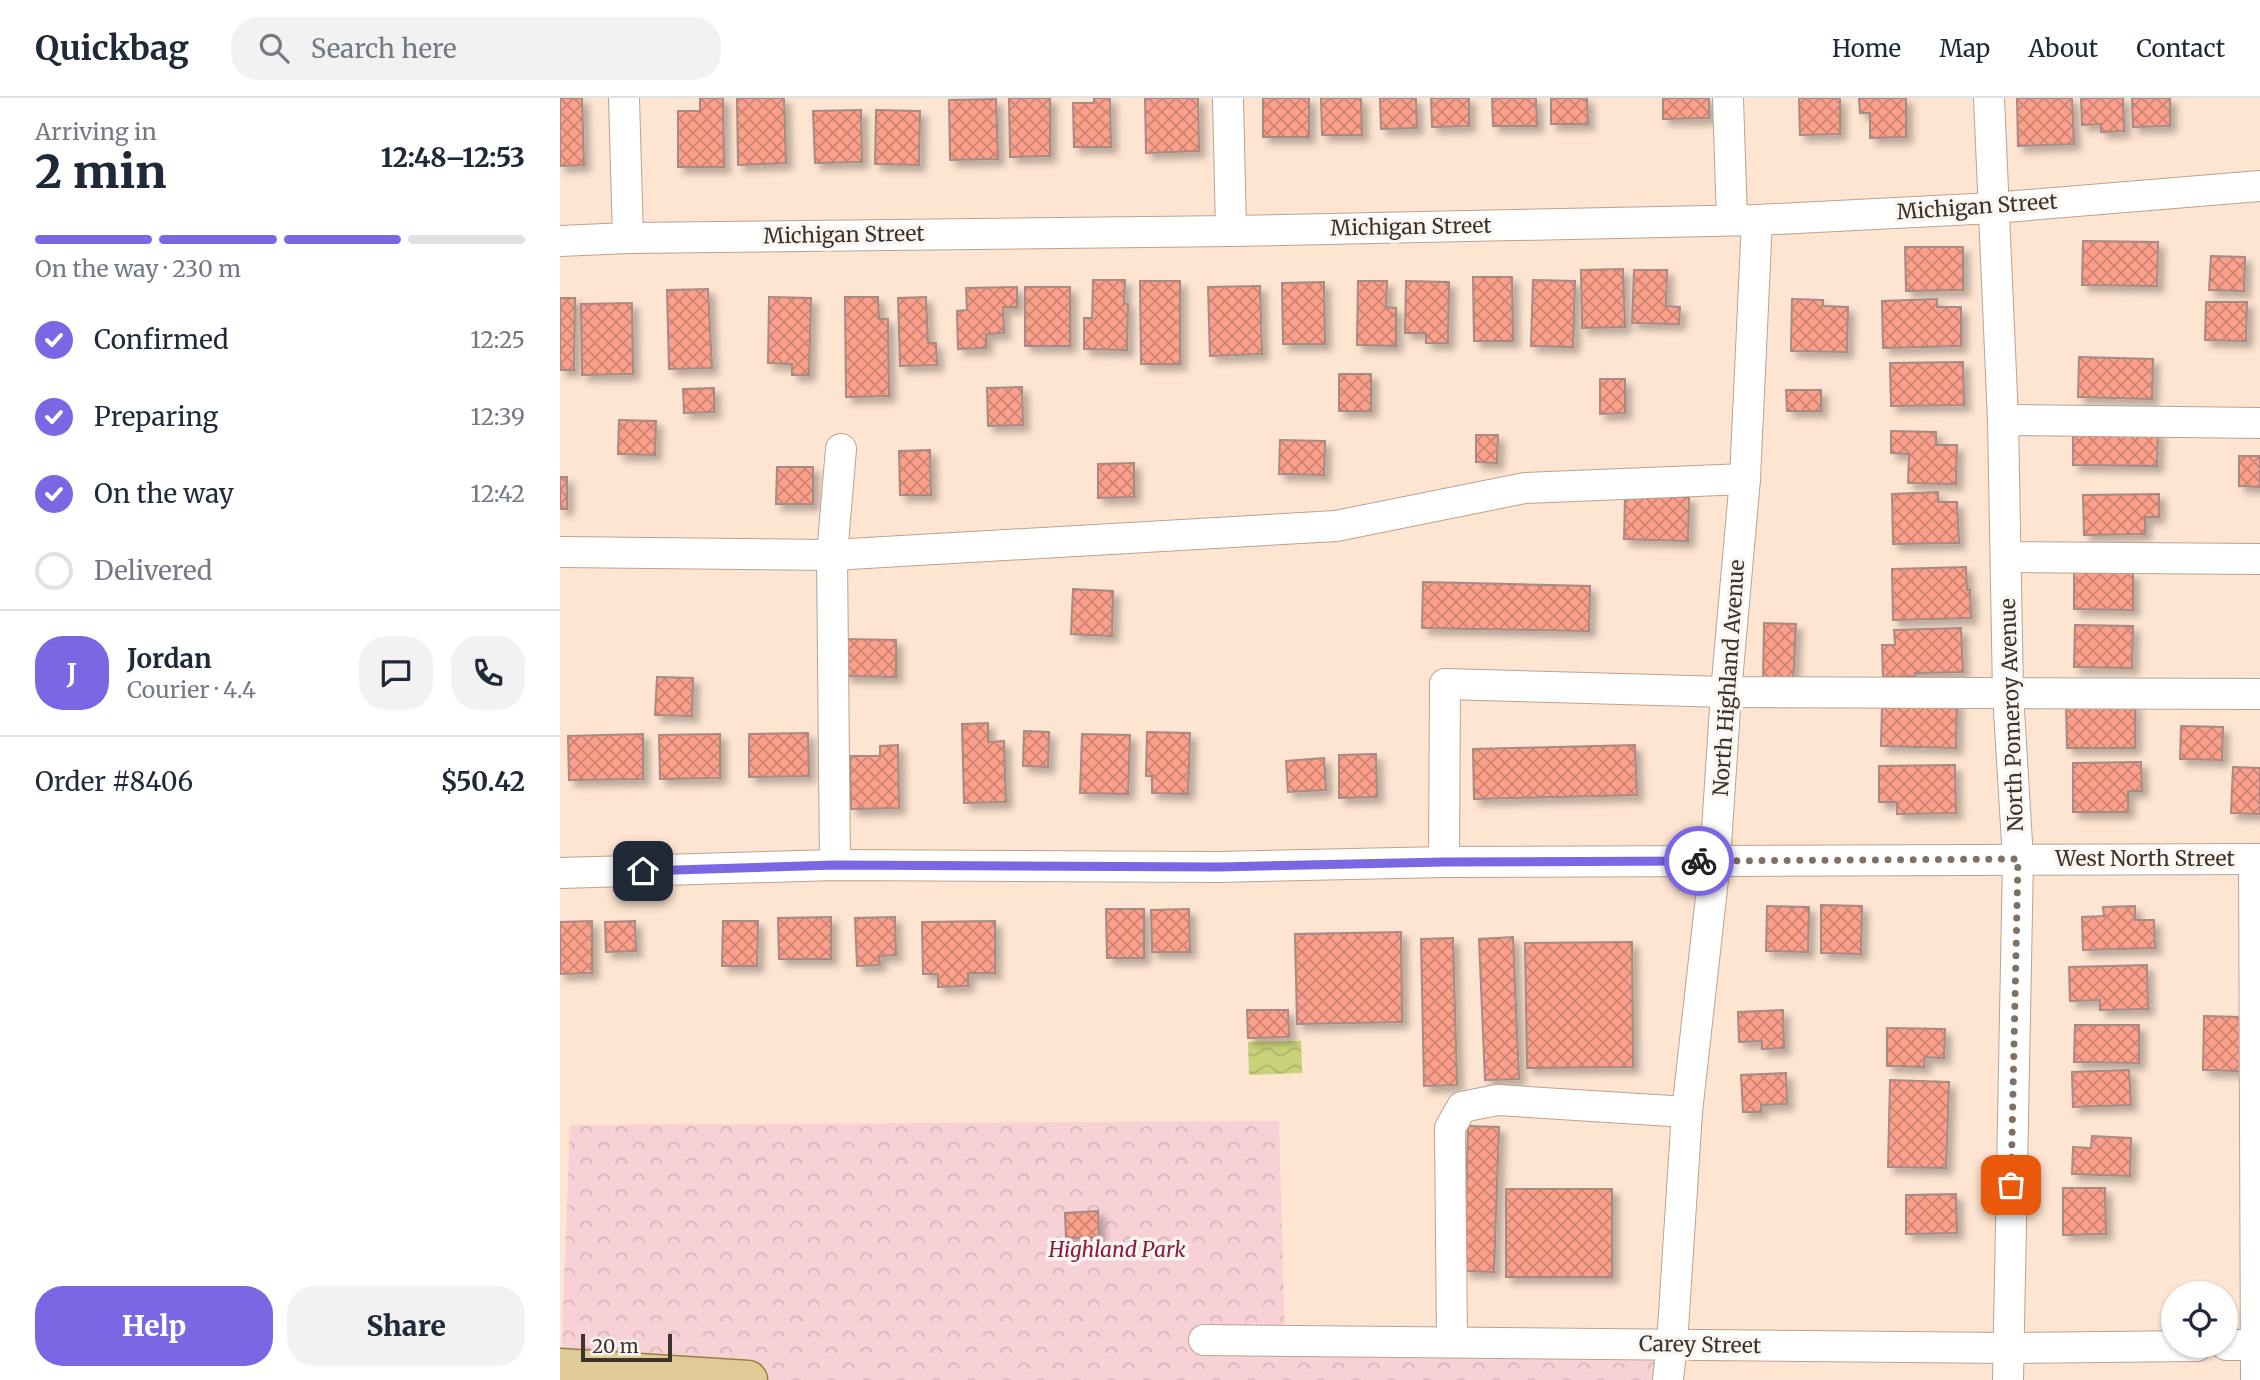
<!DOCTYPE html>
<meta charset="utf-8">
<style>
body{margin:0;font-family:Merriweather,serif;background:#f2f2f3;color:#1f2937;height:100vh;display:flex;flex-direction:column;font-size:26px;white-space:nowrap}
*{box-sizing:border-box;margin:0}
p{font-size:23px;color:#747a83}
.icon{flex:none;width:38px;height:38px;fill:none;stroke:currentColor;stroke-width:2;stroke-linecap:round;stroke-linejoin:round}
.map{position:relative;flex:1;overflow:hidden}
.details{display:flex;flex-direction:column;background:#fff;width:560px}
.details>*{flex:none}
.buttons{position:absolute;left:1601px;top:1183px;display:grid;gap:14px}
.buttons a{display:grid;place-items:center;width:77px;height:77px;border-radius:50%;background:#fff;box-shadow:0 2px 5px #0004;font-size:35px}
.scale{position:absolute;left:21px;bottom:18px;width:91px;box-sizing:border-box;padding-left:7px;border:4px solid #3c332b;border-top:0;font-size:19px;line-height:24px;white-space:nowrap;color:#3c332b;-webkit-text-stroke:5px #fbf6f2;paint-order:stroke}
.pin{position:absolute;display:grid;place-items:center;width:60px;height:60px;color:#fff;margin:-30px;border-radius:14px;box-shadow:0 4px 10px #0006}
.courier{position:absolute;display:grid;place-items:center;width:70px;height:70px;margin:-35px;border:5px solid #7b67e3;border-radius:50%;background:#fff;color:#222;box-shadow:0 2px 9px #0007}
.summary em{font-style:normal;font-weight:800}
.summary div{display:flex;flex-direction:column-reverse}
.summary{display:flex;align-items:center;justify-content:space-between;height:119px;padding:0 35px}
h1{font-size:46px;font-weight:800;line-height:52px}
.bar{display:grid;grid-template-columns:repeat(4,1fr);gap:10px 7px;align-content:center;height:84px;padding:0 35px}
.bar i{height:9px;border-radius:5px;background:#e0e1e3}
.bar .selected{background:#7b67e3}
.bar p{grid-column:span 4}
.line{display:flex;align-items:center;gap:18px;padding:0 35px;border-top:2px solid #e0e1e3}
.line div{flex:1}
.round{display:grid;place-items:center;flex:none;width:74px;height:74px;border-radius:28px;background:#f2f2f3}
ol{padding:0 35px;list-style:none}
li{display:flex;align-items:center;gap:21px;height:77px}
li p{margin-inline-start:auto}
li .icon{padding:7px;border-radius:50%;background:#7b67e3;color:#fff;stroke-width:4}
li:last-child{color:#747a83}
li i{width:38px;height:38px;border:4px solid #e0e1e3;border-radius:50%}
.button{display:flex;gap:14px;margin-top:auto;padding:14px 35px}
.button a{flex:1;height:80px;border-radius:28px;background:#7b67e3;color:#fff;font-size:28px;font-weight:800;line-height:80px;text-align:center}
.button a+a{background:#f2f2f3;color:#1f2937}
header{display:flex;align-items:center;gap:42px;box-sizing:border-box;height:98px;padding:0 35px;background:#fff;border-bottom:2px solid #e0e1e3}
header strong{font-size:33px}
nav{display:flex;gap:38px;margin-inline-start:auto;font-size:24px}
.search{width:490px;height:63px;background:#f2f2f3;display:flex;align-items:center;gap:18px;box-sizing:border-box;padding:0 24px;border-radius:28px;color:#747a83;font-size:26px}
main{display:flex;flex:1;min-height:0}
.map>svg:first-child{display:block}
.park{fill:url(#park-crowns)}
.water{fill:url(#water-waves)}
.building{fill:url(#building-cross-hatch);stroke:#a78a83;stroke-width:2;filter:url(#shadow)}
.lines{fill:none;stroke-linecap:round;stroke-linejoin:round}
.minor-casing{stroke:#baa391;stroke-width:32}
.major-casing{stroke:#9a7f43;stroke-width:41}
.minor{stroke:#fff;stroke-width:30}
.major{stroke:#e0cb96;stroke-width:38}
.done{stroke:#807165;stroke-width:7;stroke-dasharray:0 12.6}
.route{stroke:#7b67e3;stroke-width:9}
.labels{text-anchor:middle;stroke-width:7;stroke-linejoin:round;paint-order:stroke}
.street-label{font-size:21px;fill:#3c332b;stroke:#fbf6f2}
.park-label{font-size:21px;font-style:italic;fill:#891c40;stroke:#fbf6f2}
</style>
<header>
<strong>Quickbag</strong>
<div class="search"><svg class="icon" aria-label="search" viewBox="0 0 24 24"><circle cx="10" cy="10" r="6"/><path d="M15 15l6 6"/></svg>Search here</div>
<nav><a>Home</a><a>Map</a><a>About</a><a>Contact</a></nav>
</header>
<main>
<section class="details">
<div class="summary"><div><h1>2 min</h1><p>Arriving in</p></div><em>12:48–12:53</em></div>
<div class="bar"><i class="selected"></i><i class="selected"></i><i class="selected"></i><i></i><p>On the way · 230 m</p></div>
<ol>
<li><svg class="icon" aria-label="check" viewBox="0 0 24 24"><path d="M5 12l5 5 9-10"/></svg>Confirmed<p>12:25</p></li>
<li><svg class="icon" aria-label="check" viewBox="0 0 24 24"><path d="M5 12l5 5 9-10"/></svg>Preparing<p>12:39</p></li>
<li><svg class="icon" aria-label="check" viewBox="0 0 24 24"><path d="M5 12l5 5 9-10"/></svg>On the way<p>12:42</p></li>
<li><i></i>Delivered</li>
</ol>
<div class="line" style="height:126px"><b class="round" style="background:#7b67e3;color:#fff">J</b><div><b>Jordan</b><p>Courier · 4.4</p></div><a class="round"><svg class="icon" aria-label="chat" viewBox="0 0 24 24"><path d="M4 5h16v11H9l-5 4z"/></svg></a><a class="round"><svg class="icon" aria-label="phone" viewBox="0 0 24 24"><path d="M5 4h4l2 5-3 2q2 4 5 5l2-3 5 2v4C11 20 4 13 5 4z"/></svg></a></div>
<div class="line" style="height:91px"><div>Order #8406</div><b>$50.42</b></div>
<div class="button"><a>Help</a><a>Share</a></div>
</section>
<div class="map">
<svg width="1700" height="1282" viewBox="0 0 1700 1282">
<defs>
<pattern id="park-crowns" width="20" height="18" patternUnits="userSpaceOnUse" patternTransform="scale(1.75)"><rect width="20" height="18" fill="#f8d1d7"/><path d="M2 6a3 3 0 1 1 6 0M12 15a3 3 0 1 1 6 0" fill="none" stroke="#d6b4b9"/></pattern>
<pattern id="water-waves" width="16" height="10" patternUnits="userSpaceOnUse" patternTransform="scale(1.75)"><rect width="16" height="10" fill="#c8d278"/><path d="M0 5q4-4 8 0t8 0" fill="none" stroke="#adb568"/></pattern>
<pattern id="building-cross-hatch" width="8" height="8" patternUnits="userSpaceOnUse" patternTransform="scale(1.75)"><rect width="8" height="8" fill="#fca08b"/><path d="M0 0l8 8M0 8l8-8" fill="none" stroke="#cd8372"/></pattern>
<filter id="shadow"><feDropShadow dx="6" dy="6" stdDeviation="3.5" flood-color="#0004"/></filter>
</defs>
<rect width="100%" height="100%" fill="#fee5d2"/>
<path class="park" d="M719,1023L725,1243L1112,1246L1108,1282H188L1,1270L10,1027Z"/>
<path class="water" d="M741,943L742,975L689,977L688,944Z"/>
<g class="building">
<path d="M0,0H22L24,67L0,68Z"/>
<path d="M140,0H163L164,69H118V13H140Z"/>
<path d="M177,0H224L226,65L178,67Z"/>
<path d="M449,0H490V58L450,59Z"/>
<path d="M534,0H550L551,49H514L513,5H534Z"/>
<path d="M585,0H638L639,53L586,55Z"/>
<rect x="703" y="0" width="46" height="39"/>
<path d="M761,0H801L802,37H762Z"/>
<path d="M820,0H856L857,30L821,31Z"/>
<path d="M871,0H909V28L872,29Z"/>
<path d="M932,0H976L977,28H933Z"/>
<path d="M991,0H1027L1028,26H991Z"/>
<path d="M1103,0H1149V20L1103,21Z"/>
<path d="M1239,0H1280V36L1240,37Z"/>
<path d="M1299,0H1346V39L1310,40V15H1300Z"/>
<path d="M1457,0H1512L1514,46L1458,48Z"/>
<path d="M1521,0H1563L1564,33L1541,34V26L1522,27Z"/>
<path d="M1572,0H1610V28L1573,29Z"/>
<path d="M436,1L438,61L390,62L389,2Z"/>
<path d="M301,12L302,64L255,65L253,13Z"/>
<path d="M316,12L360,13L359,67L315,66Z"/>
<path d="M1523,143L1598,144L1597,188L1522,187Z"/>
<path d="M1345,149H1403V192L1346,193Z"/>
<path d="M1651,158L1685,159L1684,193L1649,192Z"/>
<path d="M1063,171L1065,229L1022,230L1021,172Z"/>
<path d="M1074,172H1107L1106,208L1120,209L1119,226L1072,225Z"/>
<path d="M913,179H952L953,243H914Z"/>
<path d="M533,182H565L564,206H568L567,252L524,251V220H532Z"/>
<path d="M973,182L1015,183L1013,249L971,248Z"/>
<path d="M580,183H620V266H581Z"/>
<path d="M798,183H827L826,209L836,210V248L797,247Z"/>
<path d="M846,183L889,184L888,245H866V235H845Z"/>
<path d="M764,184L765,246H723L722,185Z"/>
<path d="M700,188L702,256L650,258L648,189Z"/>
<path d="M457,189V209H443L444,235L426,236V250L398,251L397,213L407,212L406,190Z"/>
<rect x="465" y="189" width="45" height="59"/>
<path d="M148,191L152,270L109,271L107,192Z"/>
<path d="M209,199L251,200L249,277H232V266L208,265Z"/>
<path d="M285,199H318L319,221H328L329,298L286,299Z"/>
<path d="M366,199L368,245H376L377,267L340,268L338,200Z"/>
<path d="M0,200H15L14,272H0Z"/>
<path d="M1232,201L1263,202V208L1288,209L1287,254L1231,253Z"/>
<path d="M1377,201V209H1401V248L1323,250L1322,203Z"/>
<path d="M1646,204H1687L1686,243L1645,242Z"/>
<path d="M72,205L73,276L22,277L21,206Z"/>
<path d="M1519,259L1593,261L1592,301L1518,299Z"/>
<path d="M1403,264L1404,307L1331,308L1330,265Z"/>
<rect x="779" y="276" width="32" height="37"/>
<path d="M1040,281H1065V315L1040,316Z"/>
<path d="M462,289L463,327L428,328L427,290Z"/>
<path d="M154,290V314L124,315L123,291Z"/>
<path d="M1226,292H1261V313H1227Z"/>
<path d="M59,322L96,323L95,357L58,356Z"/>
<path d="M1513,331L1598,333L1597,368L1513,367Z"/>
<path d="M1331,333L1376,334V347H1397L1396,386L1348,385L1349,356L1331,355Z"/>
<path d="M916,337H938L937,365L916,364Z"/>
<path d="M720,342L765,343L764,377L719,376Z"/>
<path d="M370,352L371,397H340L339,353Z"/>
<path d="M1679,358H1700V389L1679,388Z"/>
<path d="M574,365V399L538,400V366Z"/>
<path d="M217,369H253V406H216Z"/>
<rect x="0" y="379" width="7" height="32"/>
<path d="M1378,394V404H1397L1399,445L1333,446L1332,396Z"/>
<path d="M1599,396V419H1585V436L1524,437L1523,397Z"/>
<path d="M1065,398L1129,399L1128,443L1064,441Z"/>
<path d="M1406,469L1407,492H1410L1411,520L1333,522L1332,471Z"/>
<path d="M1514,474L1573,475V512L1514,511Z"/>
<path d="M863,484L1030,488L1029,533L862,530Z"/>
<path d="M513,491L553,493L552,538L511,536Z"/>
<path d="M1204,525L1236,526L1233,585L1203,583Z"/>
<path d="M1515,527L1573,528L1572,570L1514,569Z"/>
<path d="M1401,530L1403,574L1355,575V578L1323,579L1322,547H1335L1334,532Z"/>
<path d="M285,541L336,542V579L285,578Z"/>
<path d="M97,579L133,580L132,618L95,617Z"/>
<path d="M1340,603L1397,604L1396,650L1321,648L1322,609L1340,610Z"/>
<path d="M1506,605H1575V650H1507Z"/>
<path d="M428,625V644L444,643L446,704L404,705L402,626Z"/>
<path d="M1621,628L1663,629L1662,662L1620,661Z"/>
<path d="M464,633L489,634L488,669L463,668Z"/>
<path d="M587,634L630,635L628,696L592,695V678H586Z"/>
<path d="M248,635L249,678L189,679V636Z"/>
<path d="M83,636V681L9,682L8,638Z"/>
<path d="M160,636V680L100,681L99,637Z"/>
<path d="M522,636L570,637L568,696L520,695Z"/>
<path d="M338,647L339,710L291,711L290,658H320V648Z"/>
<path d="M1075,647L1077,697L914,701L913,651Z"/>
<path d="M816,656L817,699L779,700V657Z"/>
<path d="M764,660L766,692L728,694L726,663Z"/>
<path d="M1581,664L1582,693H1568V714H1513V665Z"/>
<path d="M1395,667L1396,715L1337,716V704H1319V668Z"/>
<path d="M1673,669L1700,670V716L1671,715Z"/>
<path d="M1261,807L1302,808L1301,856L1261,855Z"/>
<path d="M1207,808L1249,809L1248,854L1206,853Z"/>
<path d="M1575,808V822H1594L1595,850L1523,852L1522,819L1544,818L1543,809Z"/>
<path d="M546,811H584V860H547Z"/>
<path d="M629,811L630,854H592L591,812Z"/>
<path d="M271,819V861H219L218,820Z"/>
<path d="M335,819L336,857L319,858L320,867L297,868L295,820Z"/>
<path d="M32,823V875L0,876V824Z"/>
<path d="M75,823L76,853L46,854L45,824Z"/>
<path d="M163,823H198L197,868H162Z"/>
<path d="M435,823V875H408V888L378,889V876H363L362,824Z"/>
<path d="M841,834L842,924L737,926L735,836Z"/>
<path d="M953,839L959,981L925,982L919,841Z"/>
<path d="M893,840L897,987L864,988L861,841Z"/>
<path d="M1072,844L1073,969L967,970L965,845Z"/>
<path d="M1587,867L1588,911L1540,912V902L1510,903L1509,869Z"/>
<path d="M687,912H728L729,939L688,940Z"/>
<path d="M1223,912L1224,950L1202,951V943L1179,944L1178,914Z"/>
<path d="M1644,918L1682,919L1680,973L1643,972Z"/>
<path d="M1515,927H1579V965L1514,964Z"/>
<path d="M1327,930L1385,931L1384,960L1365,959L1364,969L1327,968Z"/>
<path d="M1569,972L1571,1007L1513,1009L1512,974Z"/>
<path d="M1226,975L1227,1006L1201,1007V1014H1183L1181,977Z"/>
<path d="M1330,982L1389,984L1386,1070L1328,1069Z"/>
<path d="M908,1028L939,1029L934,1174L904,1173Z"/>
<path d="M1532,1038L1571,1040L1570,1078L1512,1076L1513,1049L1531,1050Z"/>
<path d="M1503,1090H1545L1546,1136L1503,1137Z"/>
<rect x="946" y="1091" width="106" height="88"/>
<path d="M1396,1096L1397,1135L1346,1136V1097Z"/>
<path d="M538,1113L539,1139L506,1140L505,1115Z"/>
</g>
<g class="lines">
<g class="minor-casing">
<g id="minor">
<path d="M64,0L68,140"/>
<path d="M668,0L671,133"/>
<path d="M1168,0L1172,122"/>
<path d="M1429,0L1443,322L1448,596L1458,761L1448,1282"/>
<path d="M0,143L68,140L671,133L1197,122L1433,110L1700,88"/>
<path d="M1443,322L1700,325"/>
<path d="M0,454L272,457L776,428L965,390L1185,381"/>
<path d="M1446,459L1700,461"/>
<path d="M1694,761L1696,1282"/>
<path d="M884,764L885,586L1166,594L1700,596"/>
<path d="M275,767L272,457L281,351"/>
<path d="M0,775L275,767L659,769L884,764L1700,761"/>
<path d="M644,1242L1447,1250L1637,1248"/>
<path d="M892,1244L890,1030L902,1009L937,1002L1127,1014"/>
<path d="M1666,1247H1700"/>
<path d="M1108,1282L1112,1246L1127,1014L1155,763L1166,594L1185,381L1197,122"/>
</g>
</g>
<g class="major-casing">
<path id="major" d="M0,1270L188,1282"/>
</g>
<use href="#minor" class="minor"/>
<use href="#major" class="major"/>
</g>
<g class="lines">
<path class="done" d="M1139,763L1458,761L1451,1087"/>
<path class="route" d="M83,773L275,767L659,769L884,764L1139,763"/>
</g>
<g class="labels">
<g class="street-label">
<text transform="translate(1417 109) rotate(-4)" y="7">Michigan Street</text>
<text transform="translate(851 129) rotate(-1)" y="7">Michigan Street</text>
<text transform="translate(284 137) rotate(-1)" y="7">Michigan Street</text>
<text transform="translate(1169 580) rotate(-86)" y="7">North Highland Avenue</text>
<text transform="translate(1452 617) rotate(-92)" y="7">North Pomeroy Avenue</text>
<text x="1585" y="768">West North Street</text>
<text transform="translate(1140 1247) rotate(1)" y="7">Carey Street</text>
</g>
<g class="park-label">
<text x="557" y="1159">Highland Park</text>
</g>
</g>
</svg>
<div class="buttons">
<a><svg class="icon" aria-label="locate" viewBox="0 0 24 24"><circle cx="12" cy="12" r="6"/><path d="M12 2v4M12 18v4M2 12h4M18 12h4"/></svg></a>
</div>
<div class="scale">20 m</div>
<div class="pin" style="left:1451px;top:1087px;background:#ea580c"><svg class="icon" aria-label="bag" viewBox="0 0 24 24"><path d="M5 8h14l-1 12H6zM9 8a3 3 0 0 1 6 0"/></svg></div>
<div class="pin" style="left:83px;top:773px;background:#1f2937"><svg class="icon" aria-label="home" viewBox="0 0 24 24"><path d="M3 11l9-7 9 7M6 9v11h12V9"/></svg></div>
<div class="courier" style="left:1139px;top:763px"><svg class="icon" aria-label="bike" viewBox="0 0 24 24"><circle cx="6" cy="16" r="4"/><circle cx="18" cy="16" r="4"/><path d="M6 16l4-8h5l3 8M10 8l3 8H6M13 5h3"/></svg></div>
</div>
</main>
